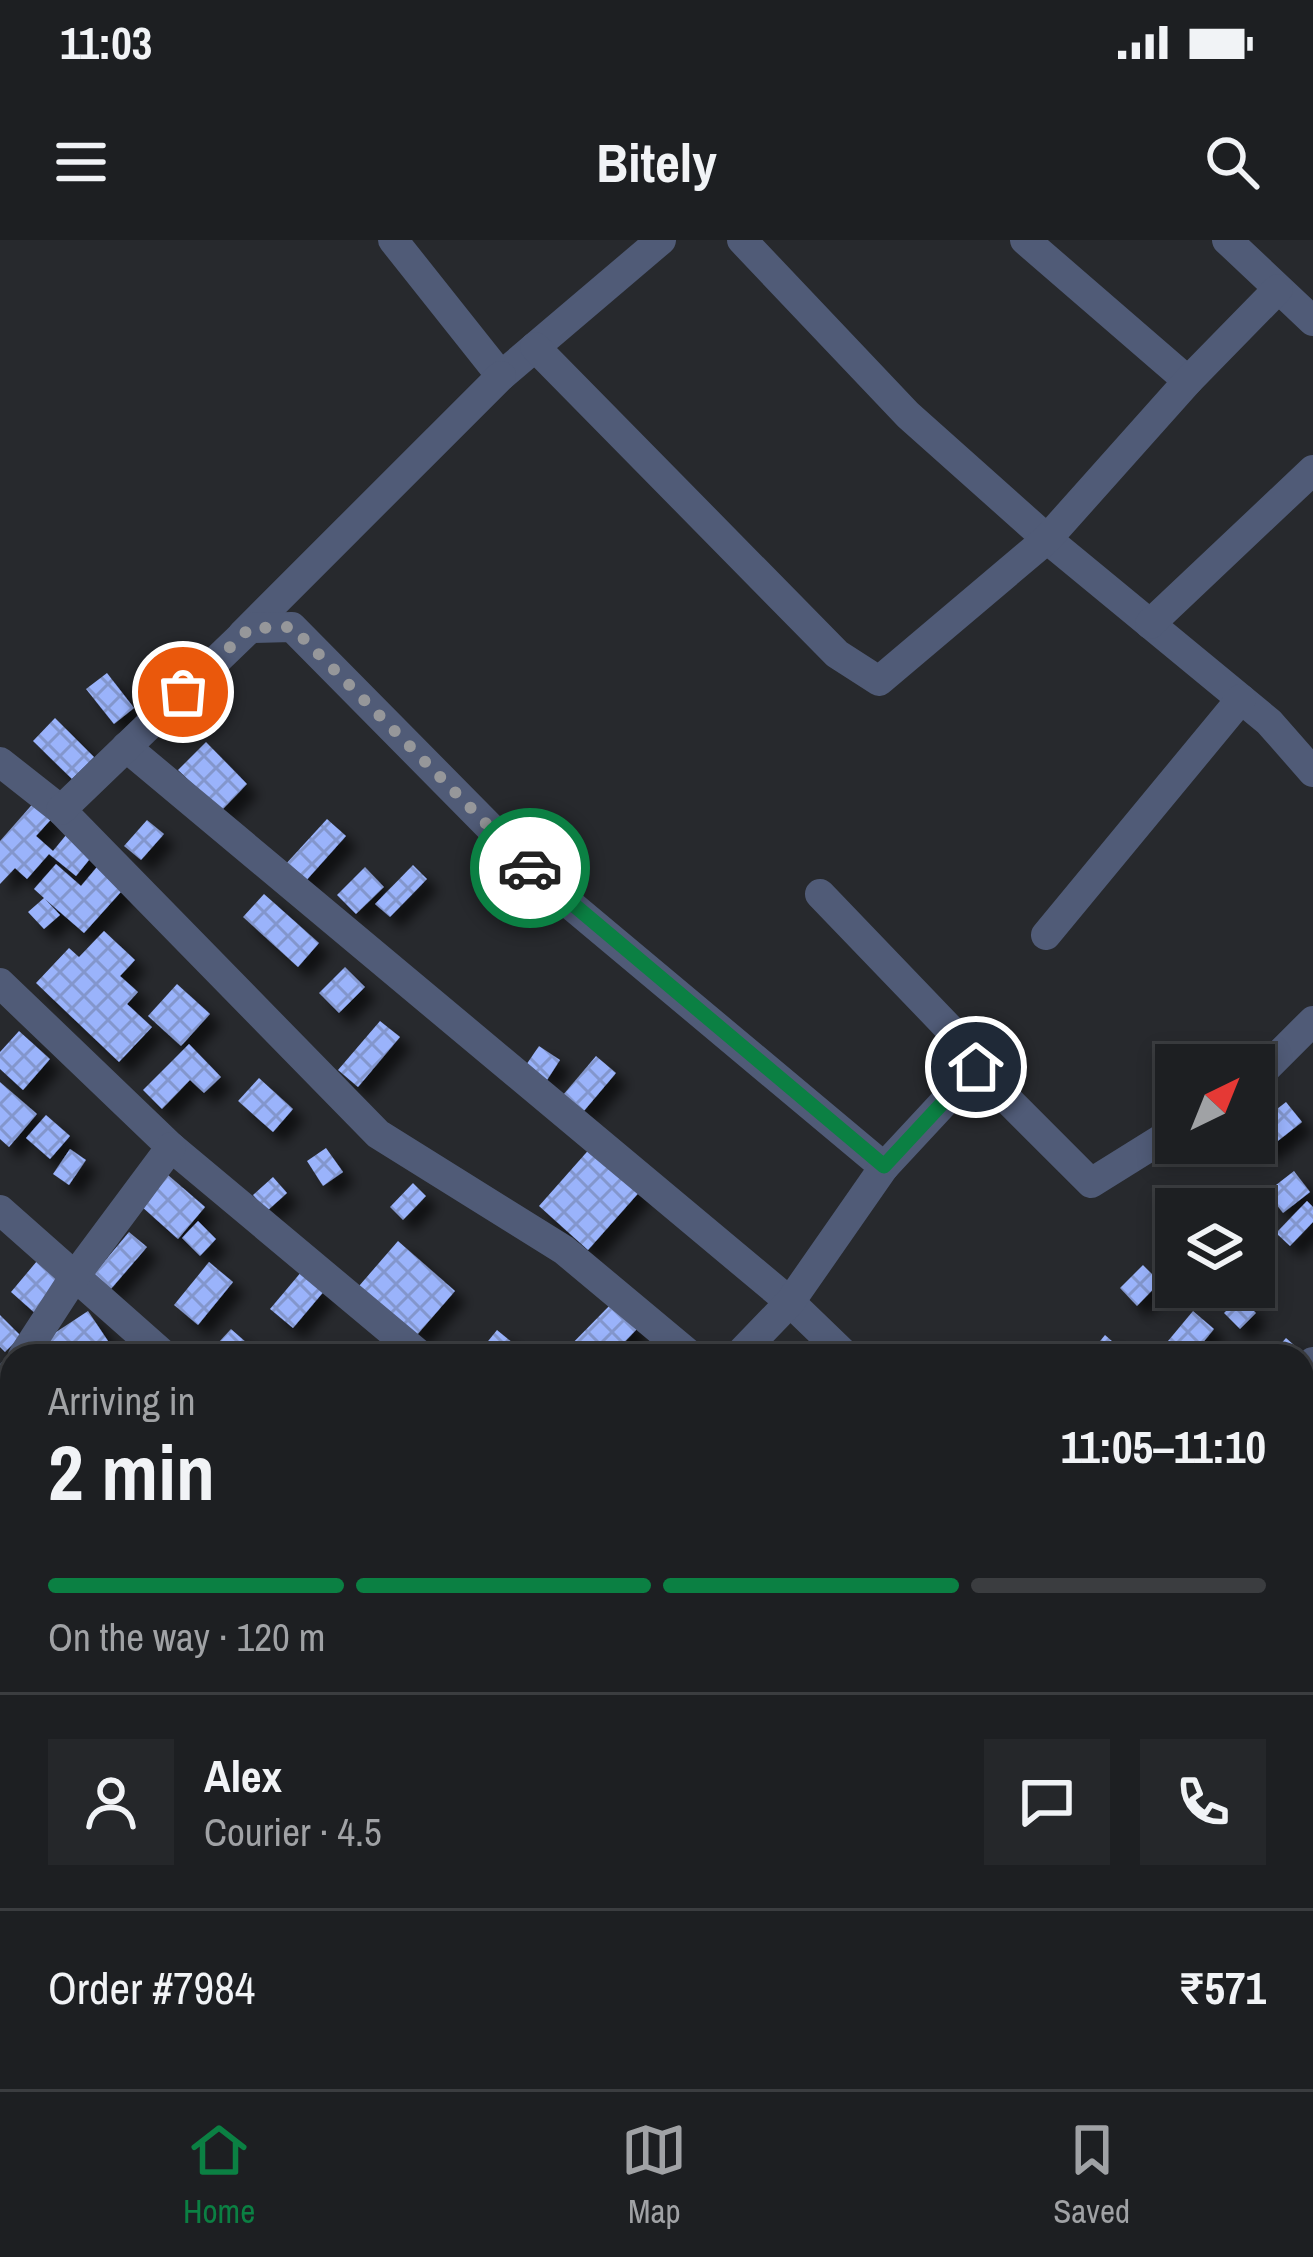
<!DOCTYPE html>
<meta charset="utf-8">
<style>
body{margin:0;font-family:"Archivo Narrow",sans-serif;background:#25272a;color:#f1f3f6;height:100vh;display:flex;flex-direction:column;font-size:45px;white-space:nowrap}
*{box-sizing:border-box;margin:0}
p{font-size:39px;color:#a0a2a5}
.icon{flex:none;width:66px;height:66px;fill:none;stroke:currentColor;stroke-width:2;stroke-linecap:round;stroke-linejoin:round}
.map{position:relative;flex:1;overflow:hidden}
.sheet{position:absolute;left:0px;top:1104px;width:1314px;height:747px;display:flex;flex-direction:column;background:#1d1f22;border-radius:36px 36px 0 0;box-shadow:0 6px 18px #0003,0 0 0 3px #3b3d40}
.sheet>*{flex:none}
.needle{width:78px;rotate:43deg}
.fabs{position:absolute;left:1155px;top:804px;display:grid;gap:24px}
.fabs a{display:grid;place-items:center;width:120px;height:120px;border-radius:0px;background:#1d1f22;box-shadow:0 6px 18px #0003,0 0 0 3px #3b3d40;font-size:60px}
.pin{position:absolute;display:grid;place-items:center;width:102px;height:102px;color:#fff;margin:-51px;border:6px solid #fff;border-radius:50%;box-shadow:0 3px 12px #0007}
.courier{position:absolute;display:grid;place-items:center;width:120px;height:120px;margin:-60px;border:9px solid #0b8043;border-radius:50%;background:#fff;color:#222;box-shadow:0 3px 15px #0007}
.headline em{font-style:normal;font-weight:700}
.headline div{display:flex;flex-direction:column-reverse}
.headline{display:flex;align-items:center;justify-content:space-between;height:204px;padding:0 48px}
h1{font-size:78px;font-weight:700;line-height:90px}
.bar{display:grid;grid-template-columns:repeat(4,1fr);gap:18px 12px;align-content:center;height:144px;padding:0 48px}
.bar i{height:15px;border-radius:9px;background:#3b3d40}
.bar .active{background:#0b8043}
.bar p{grid-column:span 4}
.line{display:flex;align-items:center;gap:30px;padding:0 48px;border-top:3px solid #3b3d40}
.line div{flex:1}
.round{display:grid;place-items:center;flex:none;width:126px;height:126px;border-radius:0px;background:#25272a}
.status{display:flex;justify-content:space-between;align-items:center;height:84px;padding:0 60px;background:#1d1f22;direction:ltr}
.status svg{height:33px;fill:currentColor}
header{display:flex;justify-content:space-between;align-items:center;height:156px;padding:0 48px;background:#1d1f22;font-size:54px;font-weight:700}
.menu{display:flex;justify-content:space-around;align-items:center;height:168px;border-top:3px solid #3b3d40;background:#1d1f22;font-size:33px;color:#a0a2a5}
.menu a{display:grid;justify-items:center;gap:6px}
.menu .active{color:#0b8043}
.map>svg:first-child{display:block}
.building{fill:url(#building-cross-hatch);filter:url(#shadow)}
.lines{fill:none;stroke-linecap:round;stroke-linejoin:round}
.minor{stroke:#505b77;stroke-width:30}
.done{stroke:#96979a;stroke-width:12;stroke-dasharray:0 21.6}
.route{stroke:#0b8043;stroke-width:15}
</style>
<div class="status"><b>11:03</b><svg viewBox="0 0 49 12"><path d="M0 12V9h3v3zM5 12V6h3v6zM10 12V3h3v9zM15 12V0h3v12zM26 1h20v11H26zM47 4h2v5h-2z"/></svg></div>
<header><svg class="icon" aria-label="menu" viewBox="0 0 24 24"><path d="M4 6h16M4 12h16M4 18h16"/></svg>Bitely<svg class="icon" aria-label="search" viewBox="0 0 24 24"><circle cx="10" cy="10" r="6"/><path d="M15 15l6 6"/></svg></header>
<div class="map">
<svg width="1313" height="1849" viewBox="0 0 1313 1849">
<defs>
<pattern id="building-cross-hatch" width="8" height="8" patternUnits="userSpaceOnUse" patternTransform="scale(3)"><rect width="8" height="8" fill="#9ab3fb"/><path d="M0 0l8 8M0 8l8-8" fill="none" stroke="#8396cc"/></pattern>
<filter id="shadow"><feDropShadow dx="11" dy="11" stdDeviation="6" flood-color="#0009"/></filter>
</defs>
<rect width="100%" height="100%" fill="#27292d"/>
<g class="building">
<path d="M107,433L134,468L114,484L86,449Z"/>
<path d="M55,478L94,517L72,539L33,501Z"/>
<path d="M206,502L247,544L221,571L178,530Z"/>
<path d="M37,559L55,575L36,596L53,611L71,589L97,610L76,636L49,614L27,639L15,628L0,644V601Z"/>
<path d="M327,579L346,596L303,644L284,626Z"/>
<path d="M147,580L164,594L141,620L124,606Z"/>
<path d="M102,621L128,644L84,693L45,659L60,675L44,689L28,672L44,658L34,649L56,624L81,646Z"/>
<path d="M413,625L427,639L390,677L375,664Z"/>
<path d="M365,627L384,647L356,674L337,655Z"/>
<path d="M264,654L319,703L298,727L243,677Z"/>
<path d="M104,691L135,720L120,736L138,752L127,764L152,787L119,822L36,743L69,708L79,717Z"/>
<path d="M345,727L365,747L339,773L319,753Z"/>
<path d="M177,744L210,774L181,806L148,776Z"/>
<path d="M380,781L400,797L358,847L338,830Z"/>
<path d="M19,791L50,819L23,850L0,829V812Z"/>
<path d="M189,804L221,837L204,853L190,840L162,869L143,850Z"/>
<path d="M539,806L560,820L547,840L526,825Z"/>
<path d="M596,816L616,833L583,872L563,855Z"/>
<path d="M259,838L293,869L273,892L238,861Z"/>
<path d="M0,842L37,874L9,907L0,899Z"/>
<path d="M1286,862L1302,882L1265,911L1254,896V887Z"/>
<path d="M46,875L70,896L50,919L26,898Z"/>
<path d="M593,905L642,949L588,1010L539,966Z"/>
<path d="M326,908L343,932L323,946L307,921Z"/>
<path d="M70,909L86,920L69,945L53,934Z"/>
<path d="M1294,931L1310,952L1283,973L1267,952Z"/>
<path d="M168,935L205,967L178,999L141,966Z"/>
<path d="M273,937L287,953L267,971L253,955Z"/>
<path d="M413,943L426,956L403,980L390,967Z"/>
<path d="M1307,961L1313,967V982L1290,1006L1276,993Z"/>
<path d="M198,981L216,999L200,1016L182,998Z"/>
<path d="M129,992L147,1007L110,1050L93,1035Z"/>
<path d="M398,1001L455,1051L416,1096L359,1046Z"/>
<path d="M37,1021L62,1043L36,1074L11,1052Z"/>
<path d="M209,1022L233,1042L198,1085L174,1065Z"/>
<path d="M1143,1025L1160,1042L1137,1066L1120,1048Z"/>
<path d="M302,1031L325,1050L293,1088L270,1069Z"/>
<path d="M1240,1057L1256,1073L1240,1089L1224,1073Z"/>
<path d="M612,1063L638,1088L611,1116H560Z"/>
<path d="M88,1071L118,1116H59L47,1098Z"/>
<path d="M1193,1071L1214,1089L1192,1116H1173L1163,1107Z"/>
<path d="M0,1075L21,1096L5,1112L0,1107Z"/>
<path d="M231,1089L248,1104L237,1116H206Z"/>
<path d="M497,1090L519,1108L513,1116H476Z"/>
<path d="M1105,1095L1129,1116H1088Z"/>
<path d="M1286,1098L1312,1121L1302,1116H1270Z"/>
<path d="M373,1103L388,1116H361Z"/>
<path d="M1244,1104L1257,1116H1233Z"/>
<path d="M1305,1180L1313,1189V1224L1302,1213V1183Z"/>
<path d="M1302,1219L1313,1228V1238L1302,1251Z"/>
<path d="M0,1283L12,1294V1316L0,1330Z"/>
<path d="M1313,1376V1411L1302,1402V1389Z"/>
<path d="M1302,1425L1313,1435V1440L1302,1452Z"/>
<path d="M12,1437V1478L0,1490V1449Z"/>
<path d="M1302,1611L1313,1622V1656L1304,1664L1302,1662Z"/>
<path d="M1302,1683L1313,1695V1710L1302,1720Z"/>
<path d="M1306,1732L1313,1739V1774L1302,1762V1736Z"/>
<path d="M1302,1809L1313,1820V1845L1309,1849H1283L1273,1839H1302Z"/>
<path d="M383,1839H416L408,1849H394Z"/>
<path d="M448,1839H490L480,1849H458Z"/>
<path d="M833,1839H867L857,1849H824Z"/>
<path d="M877,1839H896L907,1849H868Z"/>
<path d="M1040,1839H1067L1057,1849H1050Z"/>
</g>
<g class="lines">
<g class="minor">
<path d="M393,0L501,136L661,0"/>
<path d="M742,0L908,175L1047,299L1269,482L1313,532"/>
<path d="M1025,0L1188,141"/>
<path d="M1227,0L1313,81"/>
<path d="M535,107L837,414L879,441L1047,299L1188,141L1278,49"/>
<path d="M1150,384L1313,230"/>
<path d="M243,394L501,136"/>
<path d="M126,507L790,1062L846,1116"/>
<path d="M0,522L61,570L378,894L564,1010L691,1116"/>
<path d="M61,570L250,388L292,387L547,645L884,927"/>
<path d="M820,654L967,807L976,828L1091,943L1176,890"/>
<path d="M1046,695L1241,459"/>
<path d="M0,743L171,907L421,1116"/>
<path d="M1254,840L1313,781"/>
<path d="M0,970L165,1116"/>
<path d="M23,1116L75,1036L171,907"/>
<path d="M738,1116L790,1062L884,927L976,828"/>
<path d="M1302,1134L1313,1122"/>
<path d="M0,1151L12,1133"/>
<path d="M0,1209L12,1219"/>
<path d="M0,1402L12,1413"/>
<path d="M1302,1524L1313,1512"/>
<path d="M1302,1584L1313,1598"/>
<path d="M0,1678L12,1665"/>
<path d="M1302,1801L1313,1811"/>
<path d="M171,1839L176,1849"/>
<path d="M712,1839L717,1849"/>
<path d="M907,1839L921,1849"/>
<path d="M1162,1839L1177,1849"/>
<path d="M1082,1849L1091,1839"/>
</g>
</g>
<g class="lines">
<path class="done" d="M183,452L250,388L292,387L530,628"/>
<path class="route" d="M530,628L884,926L976,827"/>
</g>
</svg>
<div class="fabs">
<a><svg class="needle" viewBox="-14 -14 28 28"><path d="M0-13l5 13h-10z" fill="#e53935"/><path d="M0 13l5-13h-10z" fill="#a0a2a5"/></svg></a>
<a><svg class="icon" aria-label="layers" viewBox="0 0 24 24"><path d="M12 4l9 5-9 5-9-5zM3 14l9 5 9-5"/></svg></a>
</div>
<div class="pin" style="left:183px;top:452px;background:#ea580c"><svg class="icon" aria-label="bag" viewBox="0 0 24 24"><path d="M5 8h14l-1 12H6zM9 8a3 3 0 0 1 6 0"/></svg></div>
<div class="pin" style="left:976px;top:827px;background:#1f2937"><svg class="icon" aria-label="home" viewBox="0 0 24 24"><path d="M3 11l9-7 9 7M6 9v11h12V9"/></svg></div>
<div class="courier" style="left:530px;top:628px"><svg class="icon" aria-label="car" viewBox="0 0 24 24"><path d="M5 17H2v-5l4-1 3-4h7l3 4 3 1v5h-3M9 17h6M6 11h13"/><circle cx="7" cy="17" r="2"/><circle cx="17" cy="17" r="2"/></svg></div>
<section class="sheet">
<div class="headline"><div><h1>2 min</h1><p>Arriving in</p></div><em>11:05–11:10</em></div>
<div class="bar"><i class="active"></i><i class="active"></i><i class="active"></i><i></i><p>On the way · 120 m</p></div>
<div class="line" style="height:216px"><a class="round"><svg class="icon" aria-label="person" viewBox="0 0 24 24"><circle cx="12" cy="8" r="4"/><path d="M4 21q1-7 8-7t8 7"/></svg></a><div><b>Alex</b><p>Courier · 4.5</p></div><a class="round"><svg class="icon" aria-label="chat" viewBox="0 0 24 24"><path d="M4 5h16v11H9l-5 4z"/></svg></a><a class="round"><svg class="icon" aria-label="phone" viewBox="0 0 24 24"><path d="M5 4h4l2 5-3 2q2 4 5 5l2-3 5 2v4C11 20 4 13 5 4z"/></svg></a></div>
<div class="line" style="height:156px"><div>Order #7984</div><b>₹571</b></div>
</section>
</div>
<nav class="menu">
<a class="active"><svg class="icon" aria-label="home" viewBox="0 0 24 24"><path d="M3 11l9-7 9 7M6 9v11h12V9"/></svg>Home</a>
<a><svg class="icon" aria-label="map" viewBox="0 0 24 24"><path d="M3 6l6-2 6 2 6-2v14l-6 2-6-2-6 2zM9 4v14M15 6v14"/></svg>Map</a>
<a><svg class="icon" aria-label="saved" viewBox="0 0 24 24"><path d="M7 4h10v16l-5-4-5 4z"/></svg>Saved</a>
</nav>
